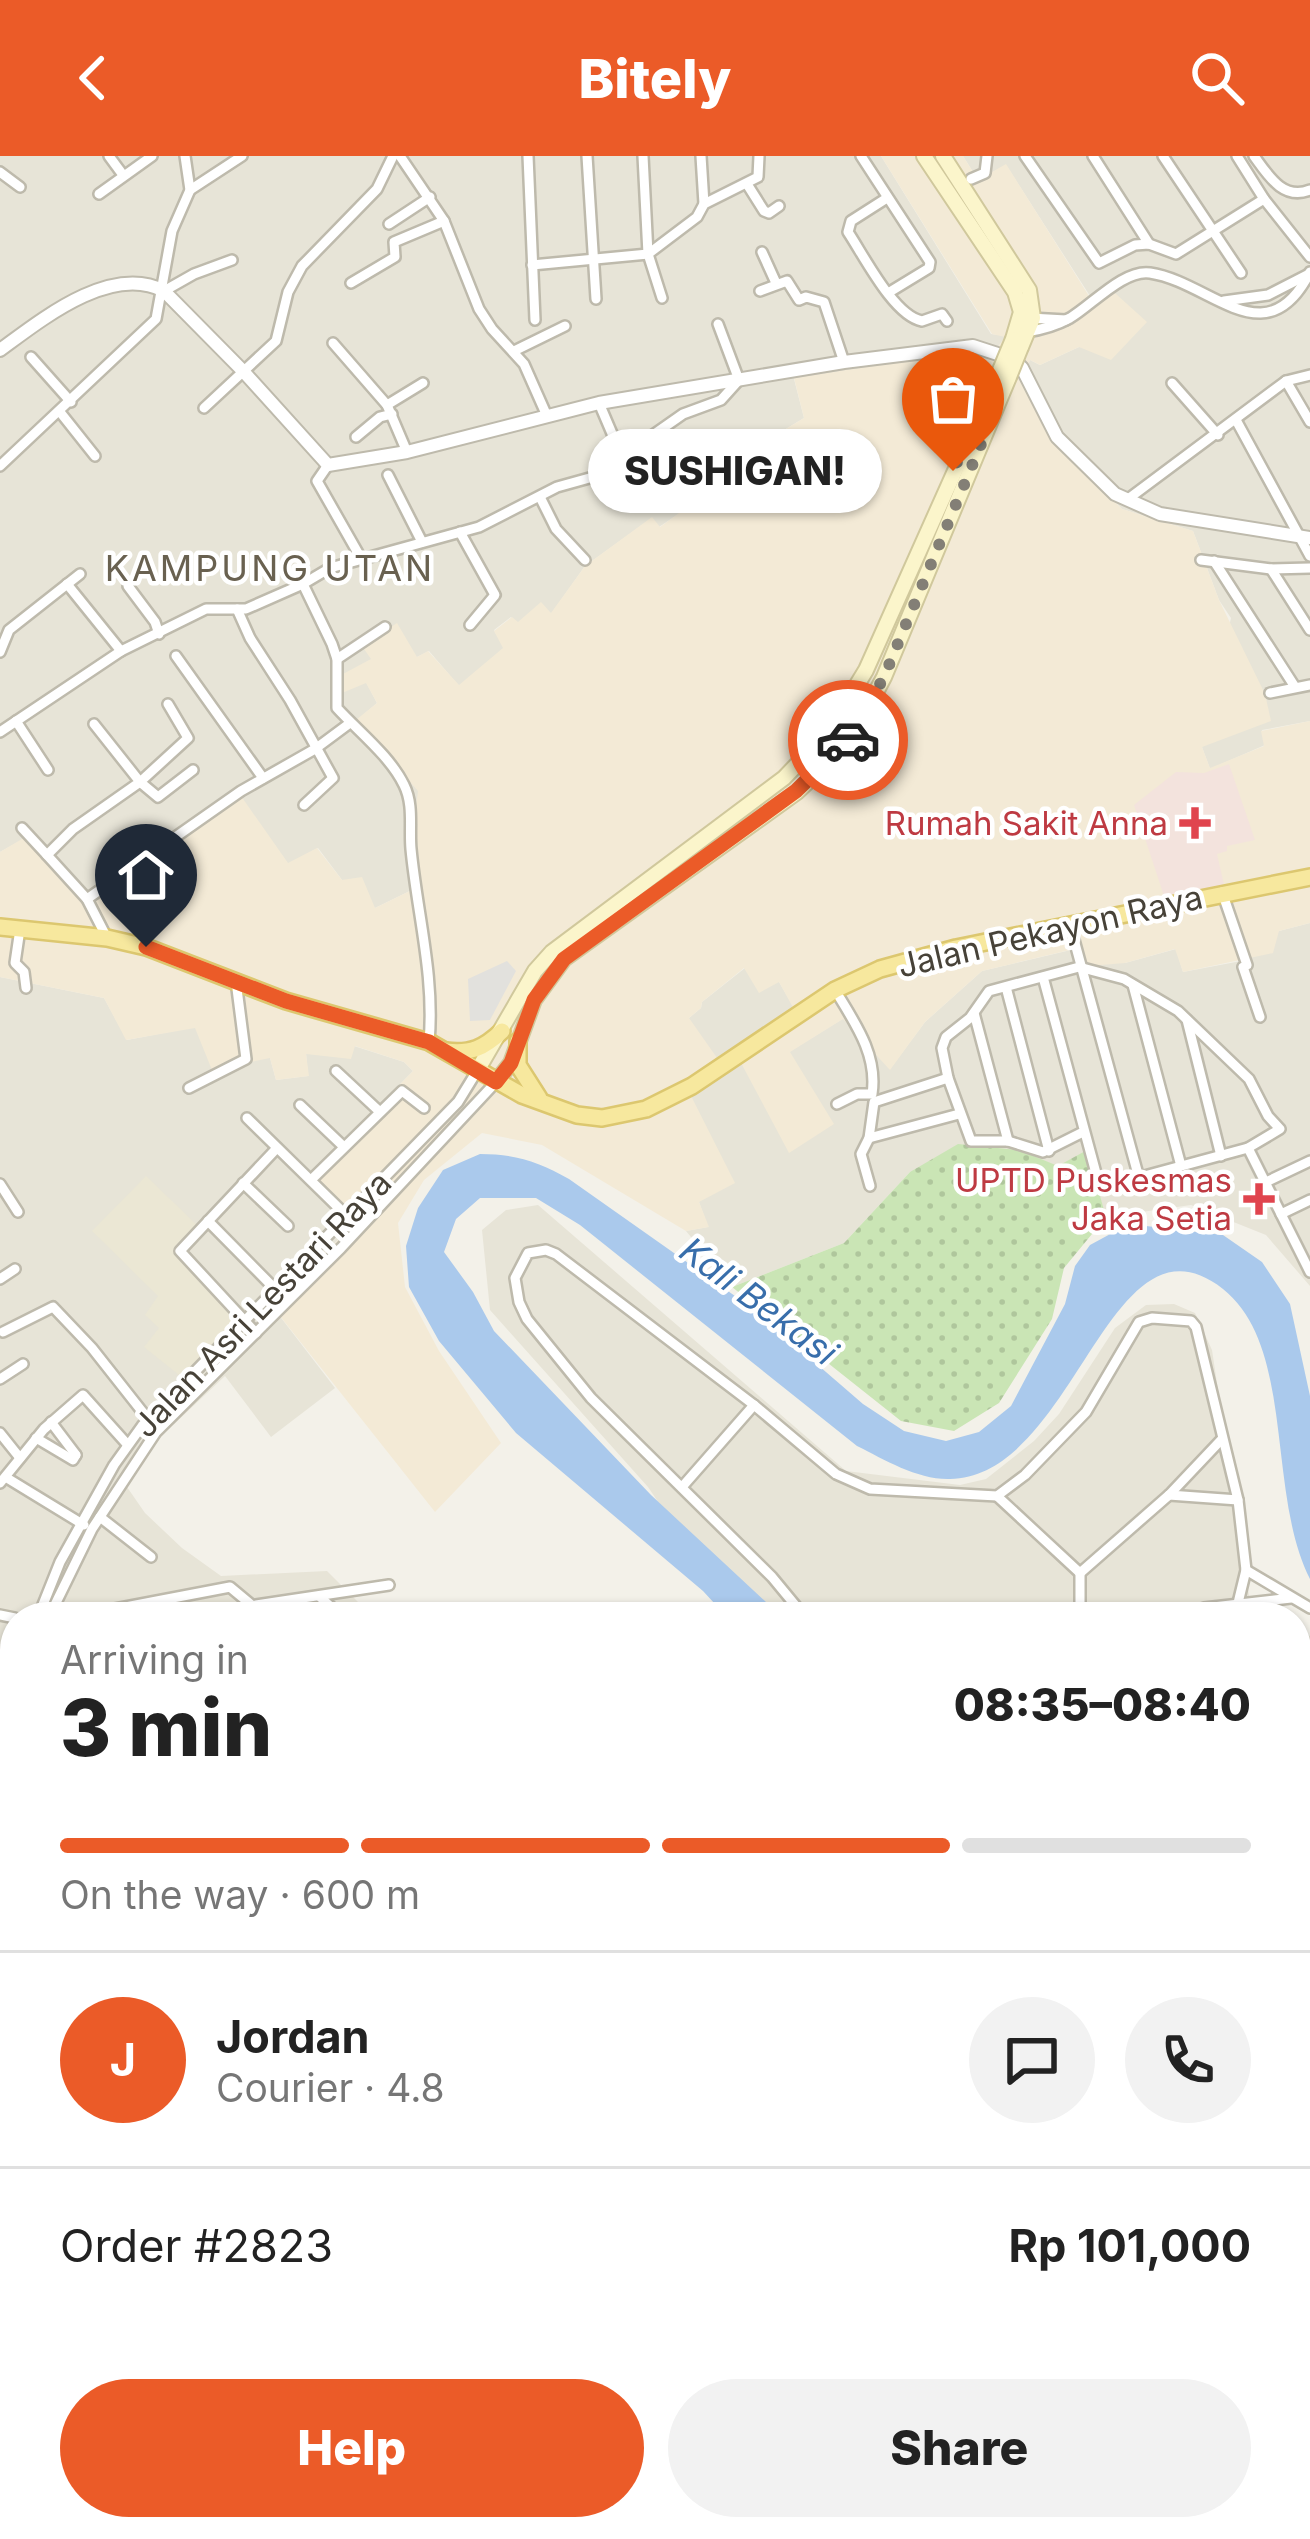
<!DOCTYPE html>
<meta charset="utf-8">
<style>
body{margin:0;font-family:Inter,sans-serif;background:#f2f2f2;color:#222;height:100vh;display:flex;flex-direction:column;font-size:45px;white-space:nowrap}
*{box-sizing:border-box;margin:0}
p{font-size:39px;color:#767676}
.icon{flex:none;width:66px;height:66px;fill:none;stroke:currentColor;stroke-width:2;stroke-linecap:round;stroke-linejoin:round}
.map{position:relative;flex:1;overflow:hidden}
.sheet{position:absolute;left:0px;top:1446px;width:1311px;height:939px;display:flex;flex-direction:column;background:#fff;border-radius:48px 48px 0 0;box-shadow:0 3px 9px #0004}
.sheet>*{flex:none}
.pin{position:absolute;display:grid;place-items:center;width:102px;height:102px;color:#fff;margin:-123px -51px;border-radius:50% 50% 50% 0;rotate:-45deg;box-shadow:0 0 12px #0007}
.pin .icon{rotate:45deg}
.courier{position:absolute;display:grid;place-items:center;width:120px;height:120px;margin:-60px;border:9px solid #eb5b28;border-radius:50%;background:#fff;color:#222;box-shadow:0 3px 15px #0007}
.bubble{position:absolute;height:84px;border-radius:42px;background:#fff;box-shadow:0 3px 9px #0004;font-size:39px;font-weight:800;line-height:84px;text-align:center}
.summary em{font-style:normal;font-weight:800}
.summary div{display:flex;flex-direction:column-reverse}
.summary{display:flex;align-items:center;justify-content:space-between;height:204px;padding:0 60px}
h1{font-size:78px;font-weight:800;line-height:90px}
.bar{display:grid;grid-template-columns:repeat(4,1fr);gap:18px 12px;align-content:center;height:144px;padding:0 60px}
.bar i{height:15px;border-radius:9px;background:#e0e0e0}
.bar .current{background:#eb5b28}
.bar p{grid-column:span 4}
.line{display:flex;align-items:center;gap:30px;padding:0 60px;border-top:3px solid #e0e0e0}
.line div{flex:1}
.round{display:grid;place-items:center;flex:none;width:126px;height:126px;border-radius:63px;background:#f2f2f2}
.action{display:flex;gap:24px;margin-top:auto;padding:24px 60px}
.action a{flex:1;height:138px;border-radius:72px;background:#eb5b28;color:#fff;font-size:48px;font-weight:800;line-height:138px;text-align:center}
.action a+a{background:#f2f2f2;color:#222}
header{display:flex;justify-content:space-between;align-items:center;height:156px;padding:0 60px;background:#eb5b28;color:#fff;font-size:54px;font-weight:800}
.map>svg:first-child{display:block}
.residential{fill:#e7e4d7}
.commercial{fill:#f3ead6}
.education{fill:#ebe7d4}
.medical{fill:#f3e3dd}
.grass{fill:url(#grass-dots)}
.parking{fill:#e2e1dd}
.water{fill:#aac9ec}
.lines{fill:none;stroke-linecap:round;stroke-linejoin:round}
.river{stroke:#aac9ec;stroke-width:18}
.minor-casing{stroke:#bebaac;stroke-width:14}
.tertiary-casing{stroke:#bebaac;stroke-width:16}
.secondary-casing{stroke:#d0c89c;stroke-width:18}
.primary-casing{stroke:#dcc76f;stroke-width:20}
.minor{stroke:#fff;stroke-width:9}
.tertiary{stroke:#fff;stroke-width:12}
.secondary{stroke:#fbf5cb;stroke-width:14}
.primary{stroke:#f7e89e;stroke-width:15}
.secondary-bridge-casing{stroke:#d0c89c;stroke-width:18;stroke-linecap:butt}
.secondary-bridge{stroke:#fbf5cb;stroke-width:14}
.done{stroke:#837f76;stroke-width:12;stroke-dasharray:0 21.6}
.route{stroke:#eb5b28;stroke-width:15}
.health-dot{fill:#e0444e;stroke:#fff;stroke-width:4.5}
.labels{text-anchor:middle;stroke-width:9;stroke-linejoin:round;paint-order:stroke}
.health-label{font-size:33px;fill:#be3a42;stroke:#fff;text-anchor:end}
.street-label{font-size:33px;fill:#474238;stroke:#fff}
.neighbourhood-label{font-size:36px;letter-spacing:3px;fill:#696150;stroke:#fff}
.water-label{font-size:36px;font-style:italic;fill:#386eab;stroke:#fff}
</style>
<header><svg class="icon" aria-label="back" viewBox="0 0 24 24"><path d="M15 5l-7 7 7 7"/></svg>Bitely<svg class="icon" aria-label="search" viewBox="0 0 24 24"><circle cx="10" cy="10" r="6"/><path d="M15 15l6 6"/></svg></header>
<div class="map">
<svg width="1310" height="2383" viewBox="0 0 1310 2383">
<defs>
<pattern id="grass-dots" width="8" height="8" patternUnits="userSpaceOnUse" patternTransform="scale(3)"><rect width="8" height="8" fill="#cae5b5"/><path d="M2 2h.1M6 6h.1" fill="none" stroke="#afc69c" stroke-width="1.8" stroke-linecap="round"/></pattern>
</defs>
<rect width="100%" height="100%" fill="#f3f1e9"/>
<g class="residential">
<path d="M0,0H881L991,178L1006,180L992,199L965,196L794,223L804,262L734,304L724,293L668,334L680,357L659,371L652,362L585,410L551,458L517,467L511,461L494,474L504,492L459,530L429,495L417,501L363,490L372,503L342,536L366,526L377,547L357,564L419,635L415,659L418,731L375,752L342,724L318,692L288,708L240,640L94,746L70,716L27,681L0,696Z"/>
<path d="M963,0H1310V565L1262,574L1265,589L1210,613L1202,591L1231,462L1219,444L1193,375L1122,353L1081,312L1021,221L1030,204L1040,209L1079,191L1090,140L1006,9L978,24Z"/>
<path d="M1310,767V1130L1266,1079L1191,1049L1106,1061L1086,995L1058,1011L1019,994L910,1016L844,1087L732,1131L686,1075L708,1071L699,1046L686,932L689,862L701,852L702,846L745,812L779,826L796,855L783,878L789,896L844,862L890,913L925,866L982,815L1075,793L1125,807L1176,793L1183,816L1241,805L1279,775Z"/>
<path d="M0,821L104,842L127,884L195,871L270,902L276,924L308,920L306,897L354,890L404,906L413,915L307,1023L353,1069L272,1150L335,1232L271,1281L225,1220L152,1289L127,1331L145,1357L182,1392L221,1420L327,1415L373,1461H15V1680L0,1685Z"/>
<path d="M538,1049L846,1315L960,1329L986,1323L1034,1285L1059,1258L1115,1172L1146,1149L1174,1148L1195,1157L1212,1194L1250,1446L1276,1461H736L648,1331L490,1154L482,1074L506,1054Z"/>
<path d="M1296,1472L1310,1480V2383H0V1735L15,1732V2370H1296Z"/>
</g>
<path class="commercial" d="M881,0H963L978,24L1006,8L1089,140L1106,129L1147,166L1111,204L1079,191L1040,209L1030,204L1022,222L1081,312L1122,353L1193,375L1219,444L1265,538L1271,565L1202,591L1210,612L1264,590L1261,575L1310,565V767L1279,775L1273,797L1183,816L1175,793L1125,807L1077,811L1074,793L982,815L925,866L890,914L843,863L790,896L834,968L789,997L740,905L782,879L795,855L779,826L759,837L744,812L702,846L701,852L689,862L722,909L687,932L735,1027L699,1046L709,1071L686,1075L542,989L482,977L424,1024L398,1067L405,1131L439,1195L501,1287L435,1356L272,1150L353,1069L307,1023L413,915L404,906L355,890L351,903L306,898L309,920L276,924L270,902L212,914L195,872L126,884L104,842L0,821V696L27,680L44,698L70,716L95,745L241,640L288,707L317,692L342,724L362,721L375,752L418,731L415,659L418,635L356,564L377,547L366,527L342,537L343,518L371,503L362,490L397,467L417,501L428,495L459,529L503,492L494,475L512,461L518,466L541,446L551,457L585,410L652,361L660,371L679,357L667,335L724,293L734,304L804,262L794,222L965,196L992,199L1005,181L992,178Z"/>
<path class="education" d="M146,1020L198,1070L177,1096L241,1165L184,1223L144,1191L159,1172L145,1159L158,1140L92,1075Z"/>
<path class="medical" d="M1229,608L1255,684L1227,690V695L1217,698L1224,729L1164,740L1134,649L1176,616L1204,617Z"/>
<path class="grass" d="M958,988L1019,994L1058,1010L1087,994L1106,1061L1064,1112L1052,1163L999,1247L954,1275L901,1265L732,1131L844,1087L910,1016Z"/>
<path class="parking" d="M507,805L516,815L490,864L470,865L468,823Z"/>
<path class="water" d="M480,998C515,998 539,1006 569,1023L752,1152L863,1248L904,1275L946,1285L979,1276L1011,1250L1065,1148L1075,1110L1090,1089L1114,1076L1146,1070L1223,1079L1262,1106L1290,1148L1310,1240V1423C1266,1337 1296,1191 1223,1133C1109,1044 1077,1320 950,1323C918,1324 885,1304 857,1290L580,1069L536,1042H480L456,1063L444,1096L473,1136L494,1175L651,1339L782,1461H727L703,1435L516,1277L439,1185L409,1131L406,1090L418,1052L443,1014Z"/>
<g class="lines">
<path class="river" d="M0,1742L15,1737"/>
<g class="minor-casing">
<g id="minor">
<path d="M109,0L123,19"/>
<path d="M400,0L444,65L479,153L492,173L524,208L547,260"/>
<path d="M528,0L535,164"/>
<path d="M587,0L596,143"/>
<path d="M643,0L648,98L662,142"/>
<path d="M701,0L704,48"/>
<path d="M861,0L930,106L929,112L888,137"/>
<path d="M1025,0L1099,107L1135,89L1149,88L1176,98L1264,43"/>
<path d="M1093,0L1149,88"/>
<path d="M1163,0L1241,117"/>
<path d="M1237,0L1264,43L1310,101"/>
<path d="M1254,0C1268,19 1283,45 1310,34"/>
<path d="M0,16L20,31"/>
<path d="M971,23L985,17L987,0"/>
<path d="M747,28L764,55L769,57L779,50"/>
<path d="M190,34L242,0"/>
<path d="M99,38L152,0"/>
<path d="M887,42L851,65L848,76C864,100 894,160 922,165L942,158L947,165"/>
<path d="M389,68L430,41"/>
<path d="M762,96L776,127"/>
<path d="M532,109L648,98L697,61L704,48L758,21L759,0"/>
<path d="M351,127L395,101L394,86L444,65"/>
<path d="M164,135L194,118L232,104"/>
<path d="M760,135L787,125L799,144L806,141L824,146L844,206"/>
<path d="M1224,145L1268,139L1309,118"/>
<path d="M1030,162L1066,164"/>
<path d="M718,168L739,224"/>
<path d="M1026,176C1040,174 1057,169 1070,162C1092,149 1124,113 1150,117C1211,126 1266,203 1310,116"/>
<path d="M333,187L387,249"/>
<path d="M514,195L565,170"/>
<path d="M31,201L71,246"/>
<path d="M1286,225L1310,266"/>
<path d="M1172,227L1218,279"/>
<path d="M599,247L622,301"/>
<path d="M204,252L276,185L288,136L302,110L377,33L393,0"/>
<path d="M60,256L95,300"/>
<path d="M1236,264L1310,400"/>
<path d="M356,281L380,261L392,258"/>
<path d="M407,296L387,249L423,227"/>
<path d="M328,309L317,325L362,404"/>
<path d="M0,310L156,163L172,75L190,34L185,0"/>
<path d="M388,319L422,386"/>
<path d="M540,341L556,373L585,404"/>
<path d="M1128,343L1286,225L1310,219"/>
<path d="M460,376L495,439L470,469"/>
<path d="M1201,404L1271,413L1310,412"/>
<path d="M1214,405L1295,531"/>
<path d="M1271,413L1310,474"/>
<path d="M67,428L121,495"/>
<path d="M128,430L155,466L159,478"/>
<path d="M237,453L250,482L290,544L333,622L304,649"/>
<path d="M0,496L9,474L80,418"/>
<path d="M176,500L263,622"/>
<path d="M337,503L385,471"/>
<path d="M1270,537L1310,529"/>
<path d="M168,548L188,582L140,626L158,641L193,614"/>
<path d="M16,565L48,614"/>
<path d="M94,568L140,626L73,673L47,699L87,743L107,782"/>
<path d="M0,576L121,495L206,453H246L303,428"/>
<path d="M22,672L47,699"/>
<path d="M1222,736L1247,809L1243,811L1260,861"/>
<path d="M87,743L241,635L315,593L350,567"/>
<path d="M1070,769L1139,1022"/>
<path d="M20,773L15,807L24,816L26,832"/>
<path d="M1043,821L1100,1032L1248,992L1280,973L1268,960L1249,923L1178,855L1124,823L1079,811L989,835L970,862L946,881L942,892L948,922L971,985H1008L1043,996L1083,976"/>
<path d="M1133,829L1181,1010"/>
<path d="M1006,831L1049,995"/>
<path d="M835,834C855,867 878,899 872,938H857L837,948"/>
<path d="M974,857L1008,985"/>
<path d="M1187,864L1221,1000"/>
<path d="M429,886C435,820 417,757 411,693C409,672 414,649 404,629C390,600 358,575 337,552V503L332,488L303,428L330,412L479,371L557,331L593,321L683,258L721,244L739,224"/>
<path d="M336,915L380,956"/>
<path d="M189,932L246,903L236,825"/>
<path d="M300,949L344,991"/>
<path d="M247,962L350,1063"/>
<path d="M869,982L959,958"/>
<path d="M1248,992L1310,1116"/>
<path d="M311,1024L402,935L424,952"/>
<path d="M1266,1026L1310,1005"/>
<path d="M243,1027L288,1070"/>
<path d="M0,1028L18,1056"/>
<path d="M870,1030L861,998L869,982L874,946L948,922"/>
<path d="M1281,1058L1310,1044"/>
<path d="M208,1065L276,1134"/>
<path d="M0,1123L15,1113"/>
<path d="M3,1176L53,1151L92,1192L148,1263"/>
<path d="M256,1177L180,1095L277,992"/>
<path d="M0,1223L23,1208"/>
<path d="M51,1266L76,1299"/>
<path d="M0,1277L20,1302"/>
<path d="M36,1282L73,1304L76,1299"/>
<path d="M7,1322L84,1369"/>
<path d="M0,1327L44,1273L83,1239L127,1288"/>
<path d="M682,1331L754,1249"/>
<path d="M1169,1339L1238,1344"/>
<path d="M997,1340L1080,1417"/>
<path d="M100,1361L151,1401"/>
<path d="M1246,1414L1310,1452"/>
<path d="M1080,1417L1169,1339L1222,1283"/>
<path d="M1080,1417V1461"/>
<path d="M319,1440L342,1461"/>
<path d="M256,1449L389,1429"/>
<path d="M802,1455L928,1454L945,1461"/>
<path d="M0,1459L15,1462"/>
<path d="M38,1461L60,1406L114,1309L142,1270L458,946L477,915"/>
<path d="M49,1461L92,1373L156,1276L341,1092L496,926"/>
<path d="M73,1461L230,1431L266,1461"/>
<path d="M805,1461L772,1421L591,1242L527,1163L519,1146L515,1122L528,1097L546,1094L556,1098L754,1249L836,1318L870,1333L997,1340L1025,1319L1086,1256L1139,1166L1152,1162L1191,1165L1196,1171L1238,1344L1246,1414L1237,1451"/>
<path d="M1199,1461L1204,1452L1291,1442"/>
<path d="M1296,1561H1310"/>
<path d="M0,1568L15,1564"/>
<path d="M1296,1666L1310,1659"/>
<path d="M0,1675L15,1671"/>
<path d="M1296,1698L1310,1699"/>
<path d="M1296,1735L1310,1742"/>
<path d="M0,1783L15,1780"/>
<path d="M1296,1840H1310"/>
<path d="M0,1922L15,1913"/>
<path d="M1296,1953H1310"/>
<path d="M0,2004L15,1995"/>
<path d="M1296,2076L1310,2060"/>
<path d="M0,2111L15,2081"/>
<path d="M1296,2114H1310"/>
<path d="M1296,2124L1310,2123"/>
<path d="M0,2316L15,2329"/>
<path d="M0,2334L15,2348"/>
<path d="M1296,2340L1310,2352"/>
<path d="M39,2370L52,2383"/>
<path d="M59,2370L67,2383"/>
<path d="M195,2370L203,2383"/>
<path d="M264,2370L272,2383"/>
<path d="M327,2370L337,2383"/>
<path d="M454,2370L462,2383"/>
<path d="M523,2370L531,2383"/>
<path d="M588,2370L595,2383"/>
<path d="M658,2370L666,2383"/>
<path d="M797,2370L802,2377"/>
<path d="M889,2370L892,2373L886,2377L890,2383"/>
<path d="M1018,2370L1022,2383"/>
<path d="M136,2379L152,2370"/>
<path d="M352,2383L369,2370"/>
<path d="M375,2383L392,2370"/>
<path d="M826,2383H827"/>
<path d="M858,2383L865,2376"/>
<path d="M972,2383L971,2374L977,2371"/>
</g>
</g>
<g class="tertiary-casing">
<g id="tertiary">
<path d="M0,194C41,164 111,107 164,135L243,215L328,309L407,296L599,247L844,206L973,190L1013,203L1022,212L1057,281L1115,338L1160,358L1310,382"/>
<path d="M1296,2236L1310,2248"/>
<path d="M1296,2252L1310,2265"/>
<path d="M0,2287L15,2265"/>
<path d="M0,2309L15,2295"/>
</g>
</g>
<g class="secondary-casing">
<g id="secondary">
<path d="M924,0L1015,136L1021,156L1013,183"/>
<path d="M943,0L1029,134L1033,162L1021,191"/>
<path d="M477,915L535,815L552,796L784,622L829,575L866,514L1001,212"/>
<path d="M496,926L511,907L534,844L564,803L797,636L833,602L856,574L884,521L1009,221"/>
</g>
</g>
<g class="primary-casing">
<g id="primary">
<path d="M0,771L107,782L146,791L286,845L429,886L522,939L577,959L602,962L646,953L692,930L835,834L880,813L956,792L1310,721"/>
<path d="M518,885V909L539,942"/>
<path d="M446,895C471,898 484,892 502,875"/>
</g>
</g>
<use href="#minor" class="minor"/>
<use href="#tertiary" class="tertiary"/>
<use href="#secondary" class="secondary"/>
<use href="#primary" class="primary"/>
<g class="secondary-bridge-casing">
<g id="secondary-bridge">
<path d="M1001,212L1013,183"/>
<path d="M1009,221L1021,191"/>
</g>
</g>
<use href="#secondary-bridge" class="secondary-bridge"/>
</g>
<g class="lines">
<path class="done" d="M848,584L884,521L994,257L981,252L953,315"/>
<path class="route" d="M146,791L286,845L429,886L496,926L511,907L534,844L564,803L796,635L848,584"/>
</g>
<g class="health-dot">
<path d="M1189 649h12v12h12v12h-12v12h-12v-12h-12v-12h12z"/>
<path d="M1253 1025h12v12h12v12h-12v12h-12v-12h-12v-12h12z"/>
</g>
<g class="labels">
<g class="health-label">
<text x="1168" y="679">Rumah Sakit Anna</text>
<text x="1232" y="1036">UPTD Puskesmas<tspan x="1232" dy="38">Jaka Setia</tspan></text>
</g>
<g class="street-label">
<text transform="translate(1050 775) rotate(-13)" y="12">Jalan Pekayon Raya</text>
<text transform="translate(262 1148) rotate(-46)" y="12">Jalan Asri Lestari Raya</text>
</g>
<g class="neighbourhood-label">
<text x="270" y="425">KAMPUNG UTAN</text>
</g>
<g class="water-label">
<text transform="translate(759 1145) rotate(37)" y="13">Kali Bekasi</text>
</g>
</g>
</svg>
<div class="pin" style="left:953px;top:315px;background:#ea580c"><svg class="icon" aria-label="bag" viewBox="0 0 24 24"><path d="M5 8h14l-1 12H6zM9 8a3 3 0 0 1 6 0"/></svg></div>
<div class="pin" style="left:146px;top:791px;background:#1f2937"><svg class="icon" aria-label="home" viewBox="0 0 24 24"><path d="M3 11l9-7 9 7M6 9v11h12V9"/></svg></div>
<div class="courier" style="left:848px;top:584px"><svg class="icon" aria-label="car" viewBox="0 0 24 24"><path d="M5 17H2v-5l4-1 3-4h7l3 4 3 1v5h-3M9 17h6M6 11h13"/><circle cx="7" cy="17" r="2"/><circle cx="17" cy="17" r="2"/></svg></div>
<div class="bubble" style="left:588px;top:273px;width:294px">SUSHIGAN!</div>
<section class="sheet">
<div class="summary"><div><h1>3 min</h1><p>Arriving in</p></div><em>08:35–08:40</em></div>
<div class="bar"><i class="current"></i><i class="current"></i><i class="current"></i><i></i><p>On the way · 600 m</p></div>
<div class="line" style="height:216px"><b class="round" style="background:#eb5b28;color:#fff">J</b><div><b>Jordan</b><p>Courier · 4.8</p></div><a class="round"><svg class="icon" aria-label="chat" viewBox="0 0 24 24"><path d="M4 5h16v11H9l-5 4z"/></svg></a><a class="round"><svg class="icon" aria-label="phone" viewBox="0 0 24 24"><path d="M5 4h4l2 5-3 2q2 4 5 5l2-3 5 2v4C11 20 4 13 5 4z"/></svg></a></div>
<div class="line" style="height:156px"><div>Order #2823</div><b>Rp 101,000</b></div>
<div class="action"><a>Help</a><a>Share</a></div>
</section>
</div>
